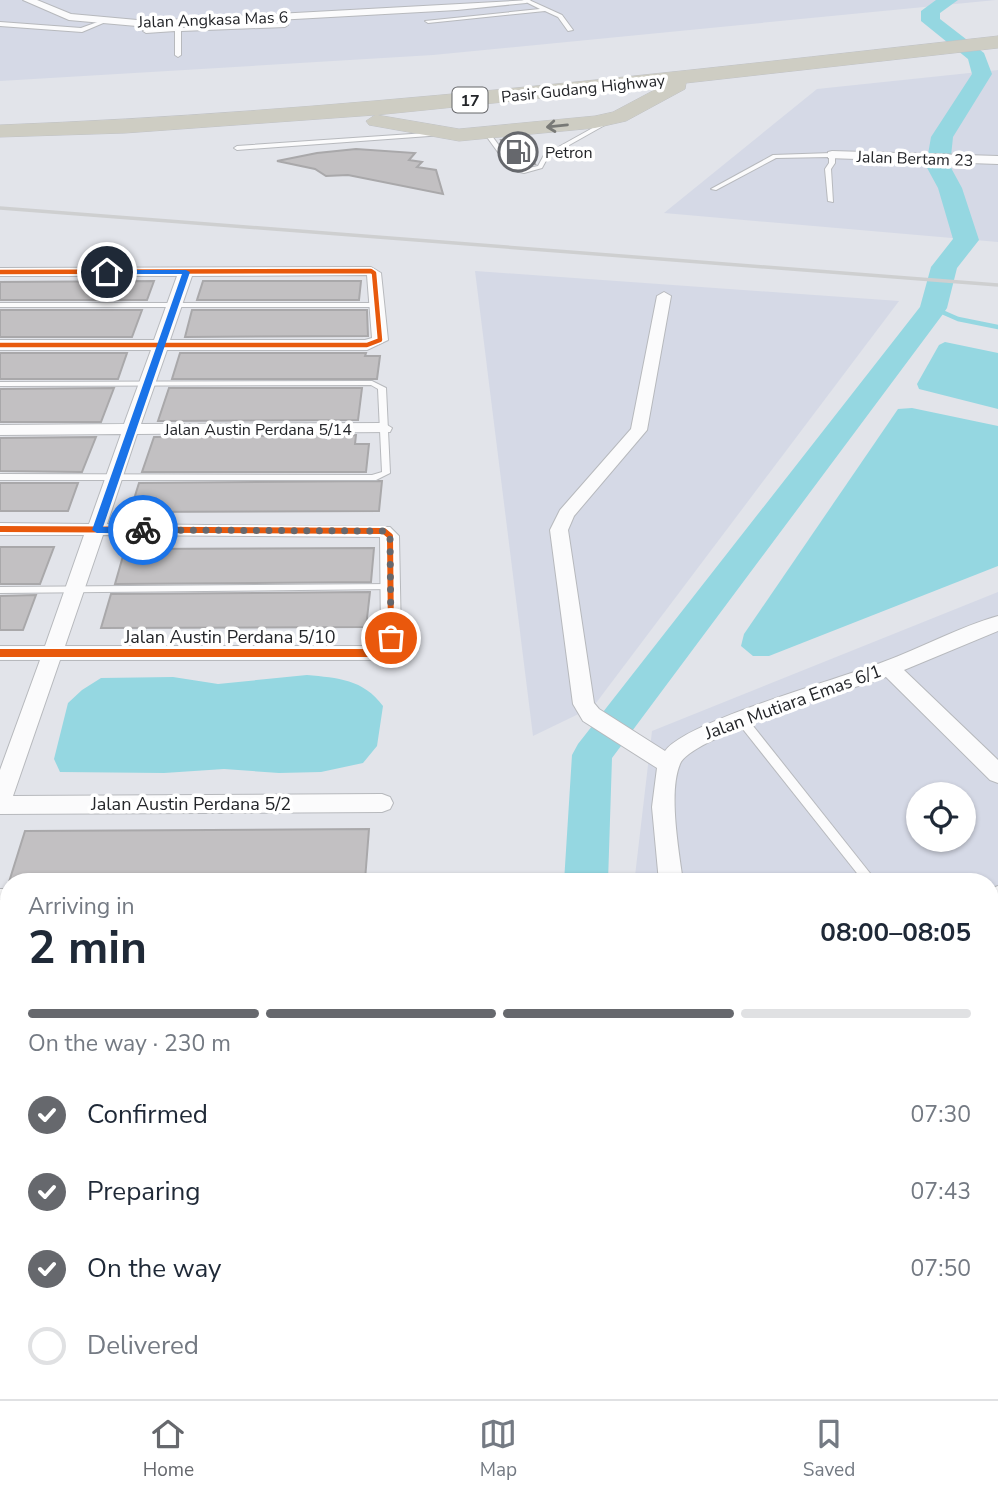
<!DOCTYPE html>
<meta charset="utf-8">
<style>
body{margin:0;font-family:"Nunito Sans",sans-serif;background:#f6f6f7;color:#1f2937;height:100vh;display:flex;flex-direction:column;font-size:26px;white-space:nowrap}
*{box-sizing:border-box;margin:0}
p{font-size:23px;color:#747a83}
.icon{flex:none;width:38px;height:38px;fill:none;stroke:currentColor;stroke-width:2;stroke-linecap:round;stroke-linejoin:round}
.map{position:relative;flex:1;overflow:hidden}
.side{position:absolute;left:0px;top:873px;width:999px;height:527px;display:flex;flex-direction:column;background:#fff;border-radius:28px 28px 0 0;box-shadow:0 2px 5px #0004}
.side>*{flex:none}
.controls{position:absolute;left:906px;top:782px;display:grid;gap:14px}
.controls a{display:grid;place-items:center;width:70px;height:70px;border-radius:50%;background:#fff;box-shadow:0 2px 5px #0004;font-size:35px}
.pin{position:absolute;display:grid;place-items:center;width:60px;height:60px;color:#fff;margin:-30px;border:4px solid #fff;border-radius:50%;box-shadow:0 2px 7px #0007}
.courier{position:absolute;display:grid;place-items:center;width:70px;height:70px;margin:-35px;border:5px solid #1a73e8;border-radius:50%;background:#fff;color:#222;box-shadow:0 2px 9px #0007}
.overview em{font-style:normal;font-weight:700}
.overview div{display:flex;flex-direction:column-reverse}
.overview{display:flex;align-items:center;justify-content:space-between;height:119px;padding:0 28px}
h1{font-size:46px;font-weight:700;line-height:52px}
.bar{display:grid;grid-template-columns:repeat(4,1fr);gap:10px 7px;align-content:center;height:84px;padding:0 28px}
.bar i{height:9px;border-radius:5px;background:#e0e1e3}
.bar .selected{background:#66686d}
.bar p{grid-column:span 4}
ol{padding:0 28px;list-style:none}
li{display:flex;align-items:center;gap:21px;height:77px}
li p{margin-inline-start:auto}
li .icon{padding:7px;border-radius:50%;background:#66686d;color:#fff;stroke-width:4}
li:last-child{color:#747a83}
li i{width:38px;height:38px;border:4px solid #e0e1e3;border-radius:50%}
.tab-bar{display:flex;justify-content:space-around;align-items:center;height:98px;border-top:2px solid #e0e1e3;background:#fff;font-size:19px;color:#747a83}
.tab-bar a{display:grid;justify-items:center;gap:4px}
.tab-bar .selected{color:#66686d}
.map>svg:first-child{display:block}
.built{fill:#d5d9e6;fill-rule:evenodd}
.water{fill:#95d7e1}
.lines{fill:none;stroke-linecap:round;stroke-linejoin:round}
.stream{stroke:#95d7e1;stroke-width:4.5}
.river{fill:#95d7e1;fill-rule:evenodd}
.building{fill:#c2c0c2;stroke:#a9a8aa;stroke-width:2}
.lane-casing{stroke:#b7b9bd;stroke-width:2}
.street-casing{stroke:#b7b9bd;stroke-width:2}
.highway-casing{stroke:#c0c2c5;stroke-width:1}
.lane{fill:#fbfbfc;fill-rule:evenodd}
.street{fill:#fbfbfc;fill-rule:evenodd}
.highway{fill:#cecdc3;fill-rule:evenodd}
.rail{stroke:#cecfd0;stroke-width:3.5}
.cycleway-far2-casing{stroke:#fff;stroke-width:7}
.cycleway-far1-casing{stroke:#fff;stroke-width:10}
.cycleway-casing{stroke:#fff;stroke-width:12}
.cycleway-far2{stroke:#e8590c;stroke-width:4.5}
.cycleway-far1{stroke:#e8590c;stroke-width:6}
.cycleway{stroke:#e8590c;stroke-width:8}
.oneway{stroke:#787976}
.route{fill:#1a73e8}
.done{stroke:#66686d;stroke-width:7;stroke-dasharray:0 12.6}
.labels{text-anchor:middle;stroke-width:7;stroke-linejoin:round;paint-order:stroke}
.far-street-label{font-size:16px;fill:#232529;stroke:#fff}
.shield{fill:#fff;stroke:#656669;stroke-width:2}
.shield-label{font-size:16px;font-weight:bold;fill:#232529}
.far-poi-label{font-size:16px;fill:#232529;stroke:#fff;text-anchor:start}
.street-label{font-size:18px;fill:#232529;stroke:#fff}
</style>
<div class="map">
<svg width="998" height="1399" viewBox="0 0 998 1399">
<rect width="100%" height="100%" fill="#e2e4ea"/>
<g class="built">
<path d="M0,0H996L433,55L0,81Z"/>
<path d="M998,70V242L664,213L817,89Z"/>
<path d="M475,271L899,301L593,707L533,736Z"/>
<path d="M998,592V1399H984L979,1391H990V882H637L635,876L652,731ZM919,794H964V840H919Z"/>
</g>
<g class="water">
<path d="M945,342L998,353V409L919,389L917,384L939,345Z"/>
<path d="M912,408L998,426V566L769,656H753L741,646L744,634L898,409Z"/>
<path d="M307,675C338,678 363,679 383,706L377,746L363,763L321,772L279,773L224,769L164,773L60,772L54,759L68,703L82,690L101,678L173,677L218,684Z"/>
</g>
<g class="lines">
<path class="stream" d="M933,308L958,319L998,327"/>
<g class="river">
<path d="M936,0H958L940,13V19L984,53L992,74L953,137L950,166L962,188L979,240L957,268L947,308L943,314L612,758L608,882H564L572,755L578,744L920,307L931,267L953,239L938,188L926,166L931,137L972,74L968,59L921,21V11Z"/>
<rect x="534" y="1391" width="58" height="8"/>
</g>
</g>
<g class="building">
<path d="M519,138L535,164L517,165L501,140Z"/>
<path d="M356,149L415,153L409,160L422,162L417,167L436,170L443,194L348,175L326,176L315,169L277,161L317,153Z"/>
<path d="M154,281L147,300H0V282Z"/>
<path d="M203,281H361L359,300H197Z"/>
<path d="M0,310H142L132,337H0Z"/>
<path d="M192,310H367L368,336L185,337Z"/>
<path d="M0,353H127L118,379H0Z"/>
<path d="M180,353H366L365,356H380L377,379H172Z"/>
<path d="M114,388L101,422H0V389Z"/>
<path d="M169,388H362L358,420L158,421Z"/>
<path d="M356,435L355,444H369L366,472H142L154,437Z"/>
<path d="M96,437L82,472L0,471V438Z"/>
<path d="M382,481L379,511L130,512L139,483Z"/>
<path d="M0,483H78L68,511H0Z"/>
<path d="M0,547H54L40,584H0Z"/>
<path d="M374,548L371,582L115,584L125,549Z"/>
<path d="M370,592L366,627L101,628L111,594Z"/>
<path d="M36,595L23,630H0V596Z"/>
<path d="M369,829L365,880L9,882L25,831Z"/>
</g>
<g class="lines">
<g class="lane-casing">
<g id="lane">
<path d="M522,0H529L562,15L573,30L568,31L558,17L545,11L428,23L425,21L540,9Z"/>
<path d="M103,20L108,21L82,32L0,26V22L81,28Z"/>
<path d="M178,23L181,25V28L285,23L288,25L285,27L181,31V55L178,57L175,55V31L146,33L143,31L146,29L175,28V25Z"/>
<path d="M607,120L612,121L548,157L542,168L524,173L511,170L484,133L489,132L515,167L524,169L538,166L544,155Z"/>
<path d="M441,132L443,133V135L237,150L234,148L237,146Z"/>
<path d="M832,153L835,155V163L831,169L833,202L828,201L825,169L829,163V157L776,158L716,190L711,189L773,155Z"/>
<path d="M0,303H378L382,305L378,307H0Z"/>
<path d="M372,381L386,388L390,473L376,480H0V474L372,475L382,472L378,389L371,385L0,386V382Z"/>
<path d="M391,584L394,585L396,587L394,589L0,593V587Z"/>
<path d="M742,716L746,717L877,882H864L738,723L737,720L738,717Z"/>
<path d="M998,886V896L990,899V889Z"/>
<rect x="0" y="889" width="9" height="10"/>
<path d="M990,1019L998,1024V1039L990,1034Z"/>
<rect x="0" y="1105" width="9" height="14"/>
<path d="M998,1310V1327L990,1330V1314Z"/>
<path d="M39,1391H261L266,1393L268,1399H32L34,1393Z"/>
</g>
</g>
<g class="street-casing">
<g id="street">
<path d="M23,0H37L71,14L148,21L531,0L526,3L457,10L148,27L69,20Z"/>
<path d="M832,151L998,156V164L828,158V152Z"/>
<path d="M371,267L381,273L388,340L367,350H167L141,424L384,423L392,428L390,432L137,434L107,524L390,527L399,536L401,638L393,653L370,660H60L13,796L382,794L390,797L393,803L390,809L382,812L0,814V770L40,660H0V646H45L84,535H0V523L89,524L121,434L0,435V425L124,424L151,350H0V340H154L177,276H0V268ZM367,275L372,338L365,340H170L192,276ZM103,535L380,537L381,638L378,643L370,646H65Z"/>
<path d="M664,292L671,296L647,430L574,516L568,530L594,703L599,709L665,751C686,721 840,679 883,662C921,648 959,627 998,616V631L904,670L998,760V783L990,780L886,677C851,689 691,737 680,764C668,792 679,852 683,882H659L652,807L657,768L583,721L573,704L550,530L560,510L631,429L657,296Z"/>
<rect x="0" y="986" width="9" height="22"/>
<rect x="0" y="1233" width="9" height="30"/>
<path d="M990,1339L998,1342V1381L990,1378Z"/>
</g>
</g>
<g class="highway-casing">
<path id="highway" d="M998,36V48L686,83L685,89L626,121L595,128L459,141L369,125L366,121L375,115L125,133L0,137V125C334,112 666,73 998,36ZM662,86L613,112L595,116L459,129L377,115Z"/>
</g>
<use href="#lane" class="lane"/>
<use href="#street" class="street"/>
<use href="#highway" class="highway"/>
<path class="rail" d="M0,208L998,285"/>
<g class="cycleway-far2-casing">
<path id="cycleway-far2" d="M0,272L371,271L374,273L380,340L367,345H0"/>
</g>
<g class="cycleway-far1-casing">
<path id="cycleway-far1" d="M0,529L384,531L390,536L391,638L388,644"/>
</g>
<g class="cycleway-casing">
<path id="cycleway" d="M0,653H370L386,648L389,642"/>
</g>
<use href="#cycleway-far2" class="cycleway-far2"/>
<use href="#cycleway-far1" class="cycleway-far1"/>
<use href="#cycleway" class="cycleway"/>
</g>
<defs><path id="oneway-shaft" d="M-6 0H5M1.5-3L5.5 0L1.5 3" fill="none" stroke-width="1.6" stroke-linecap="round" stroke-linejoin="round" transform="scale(1.75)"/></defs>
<use class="oneway" href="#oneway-shaft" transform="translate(557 126) rotate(174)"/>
<path class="route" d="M104,270H186L190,272L103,527L146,528V532L143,533H97L92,530L182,274H107Z"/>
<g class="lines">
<path class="done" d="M143,530L384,531L390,536L391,638"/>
</g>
<defs>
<g id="fuel-ring" transform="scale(2.0125)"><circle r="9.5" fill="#fff" stroke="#66686d" stroke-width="1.5"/><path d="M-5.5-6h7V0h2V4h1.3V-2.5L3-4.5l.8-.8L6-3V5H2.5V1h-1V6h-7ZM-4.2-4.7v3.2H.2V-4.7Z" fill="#66686d"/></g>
</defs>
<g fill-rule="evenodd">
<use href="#fuel-ring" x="518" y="152"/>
</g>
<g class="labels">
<g class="far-street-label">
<text transform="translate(213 19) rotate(-2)" y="6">Jalan Angkasa Mas 6</text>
<text transform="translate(583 88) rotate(-6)" y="6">Pasir Gudang Highway</text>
<text transform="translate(915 158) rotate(2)" y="6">Jalan Bertam 23</text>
<text x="258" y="435">Jalan Austin Perdana 5/14</text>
</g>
<rect class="shield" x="452.5" y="87.5" width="35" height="25" rx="5"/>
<g class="shield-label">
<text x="470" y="106">17</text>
</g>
<g class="far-poi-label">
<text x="545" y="158">Petron</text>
</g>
<g class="street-label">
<text x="230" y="643">Jalan Austin Perdana 5/10</text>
<text transform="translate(793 702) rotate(-20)" y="6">Jalan Mutiara Emas 6/1</text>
<text x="191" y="810">Jalan Austin Perdana 5/2</text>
</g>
</g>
</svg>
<div class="controls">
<a><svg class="icon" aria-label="locate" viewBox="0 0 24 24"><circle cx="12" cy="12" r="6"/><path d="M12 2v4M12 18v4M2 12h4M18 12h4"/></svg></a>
</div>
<div class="pin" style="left:391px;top:638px;background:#ea580c"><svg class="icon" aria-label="bag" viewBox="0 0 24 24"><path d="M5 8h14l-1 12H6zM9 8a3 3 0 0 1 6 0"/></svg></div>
<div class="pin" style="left:107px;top:272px;background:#1f2937"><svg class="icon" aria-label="home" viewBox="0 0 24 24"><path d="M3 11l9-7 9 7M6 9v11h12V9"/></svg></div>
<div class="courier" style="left:143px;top:530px"><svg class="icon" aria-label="bike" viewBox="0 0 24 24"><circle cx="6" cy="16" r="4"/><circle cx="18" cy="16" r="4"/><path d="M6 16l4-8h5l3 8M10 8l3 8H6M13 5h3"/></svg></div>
<section class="side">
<div class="overview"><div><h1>2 min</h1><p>Arriving in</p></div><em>08:00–08:05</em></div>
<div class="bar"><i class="selected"></i><i class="selected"></i><i class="selected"></i><i></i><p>On the way · 230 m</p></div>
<ol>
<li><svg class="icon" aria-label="check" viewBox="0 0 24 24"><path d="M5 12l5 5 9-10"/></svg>Confirmed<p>07:30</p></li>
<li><svg class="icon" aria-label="check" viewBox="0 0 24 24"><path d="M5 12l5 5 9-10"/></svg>Preparing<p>07:43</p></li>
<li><svg class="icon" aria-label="check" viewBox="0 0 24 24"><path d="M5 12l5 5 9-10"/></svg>On the way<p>07:50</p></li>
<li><i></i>Delivered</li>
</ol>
</section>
</div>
<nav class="tab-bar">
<a class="selected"><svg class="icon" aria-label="home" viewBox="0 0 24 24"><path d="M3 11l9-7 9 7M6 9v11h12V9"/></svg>Home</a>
<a><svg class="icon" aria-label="map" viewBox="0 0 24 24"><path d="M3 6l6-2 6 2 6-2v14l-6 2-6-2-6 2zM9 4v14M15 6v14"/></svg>Map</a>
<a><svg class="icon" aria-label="saved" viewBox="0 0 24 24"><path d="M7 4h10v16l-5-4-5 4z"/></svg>Saved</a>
</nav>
